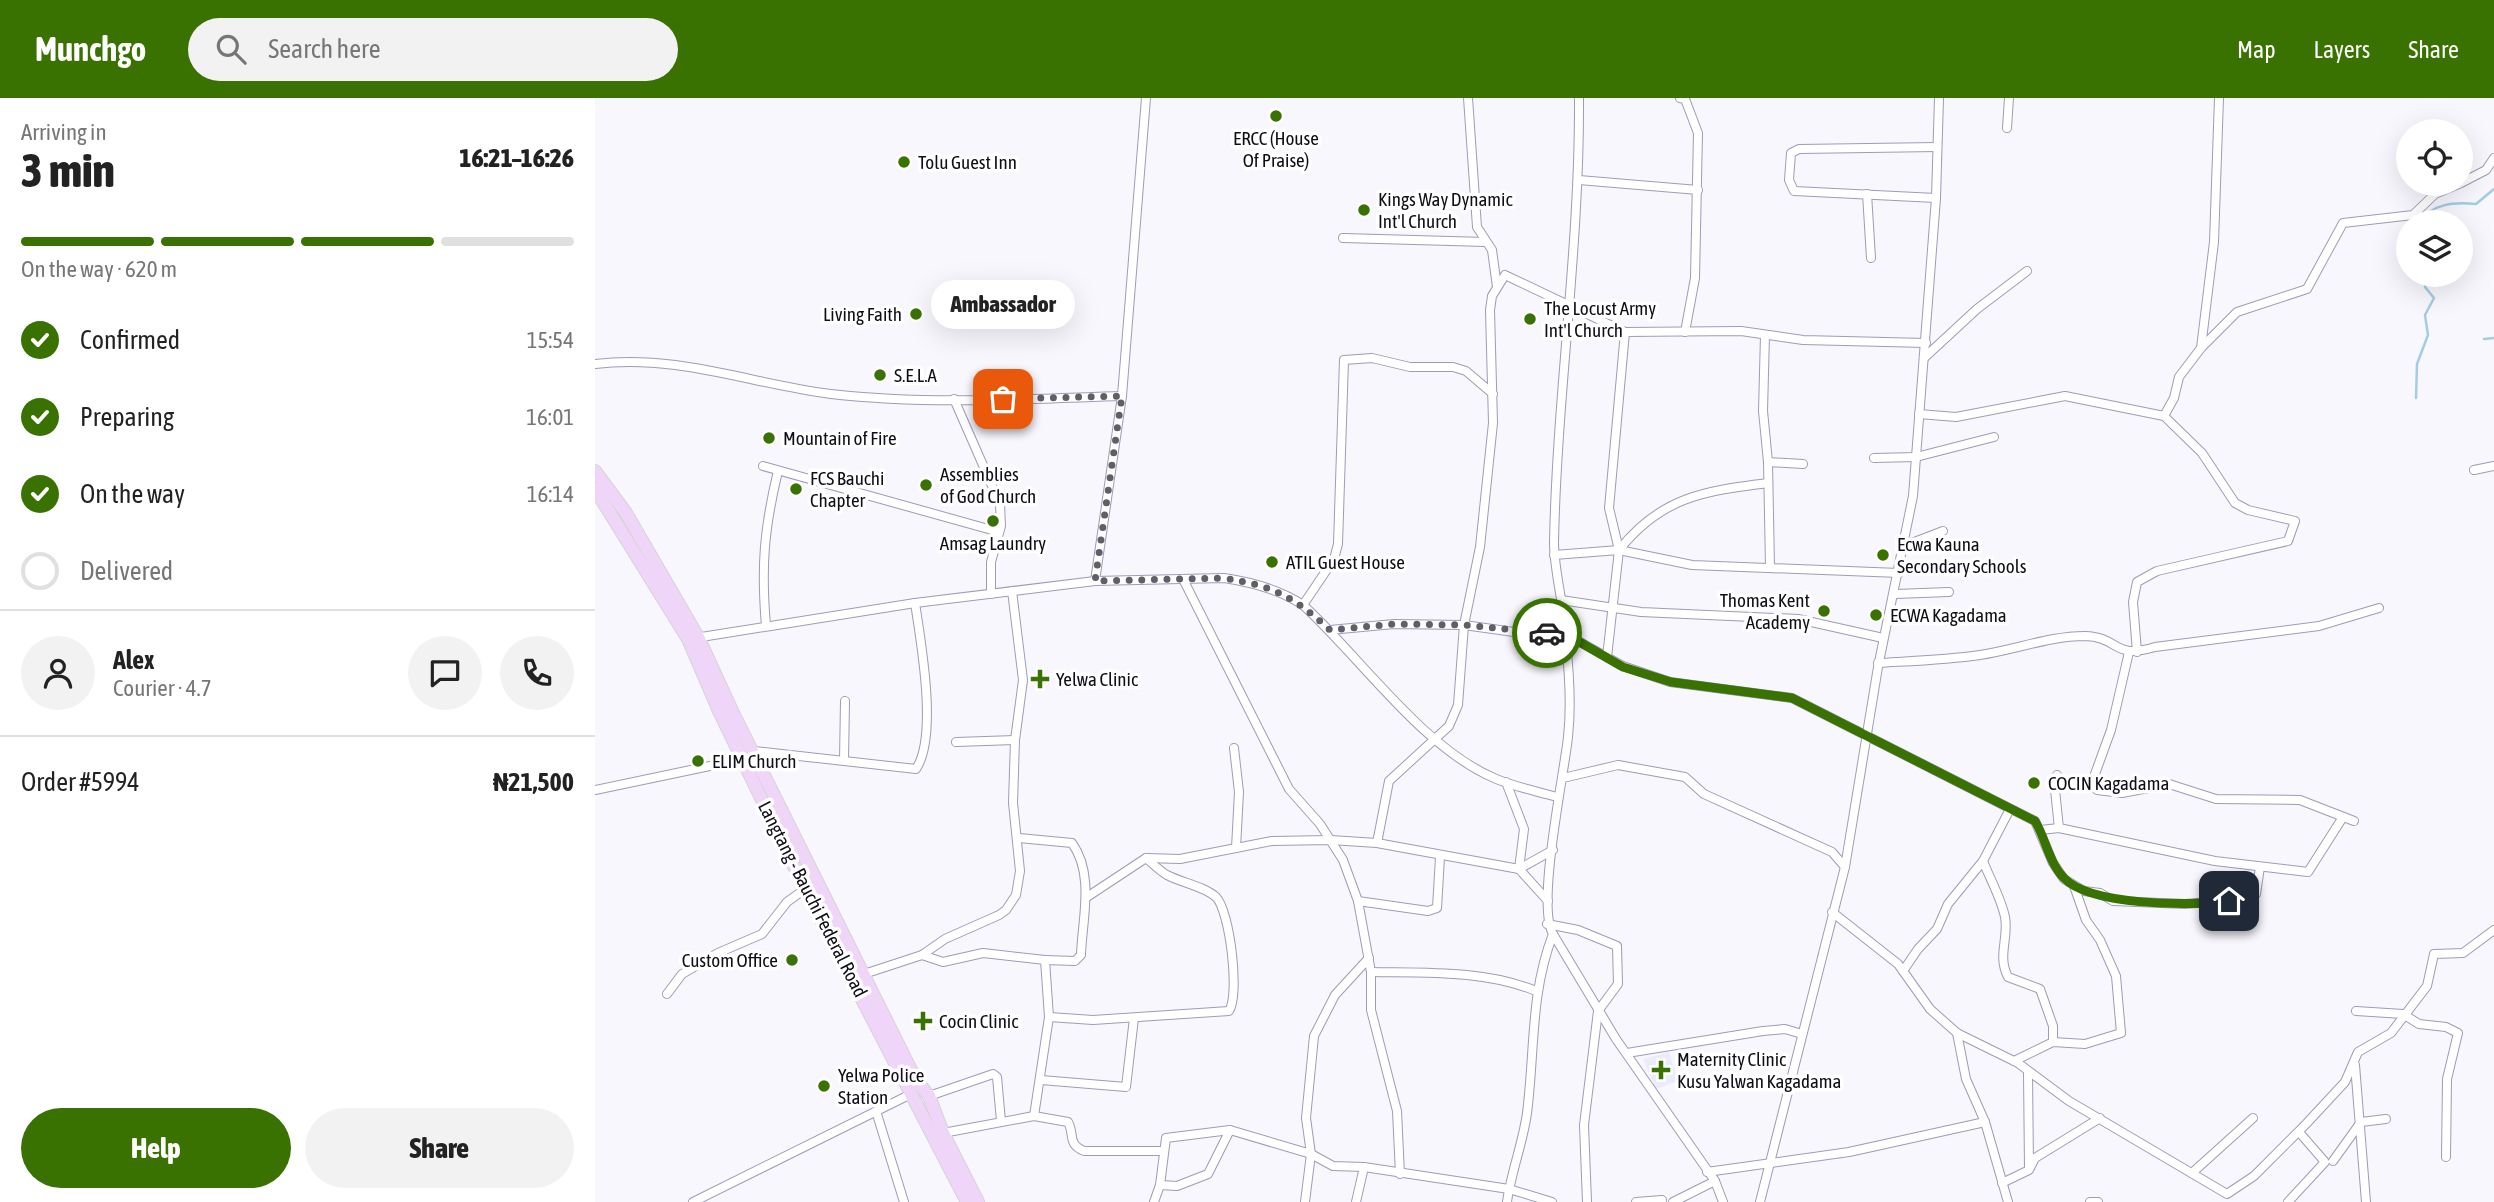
<!DOCTYPE html>
<meta charset="utf-8">
<style>
body{margin:0;font-family:"Asap Condensed",sans-serif;background:#f2f2f2;color:#222;height:100vh;display:flex;flex-direction:column;font-size:26px;white-space:nowrap}
*{box-sizing:border-box;margin:0}
p{font-size:23px;color:#767676}
.icon{flex:none;width:38px;height:38px;fill:none;stroke:currentColor;stroke-width:2;stroke-linecap:round;stroke-linejoin:round}
.map{position:relative;flex:1;overflow:hidden}
.side{display:flex;flex-direction:column;background:#fff;width:595px}
.side>*{flex:none}
.tools{position:absolute;left:1801px;top:21px;display:grid;gap:14px}
.tools a{display:grid;place-items:center;width:77px;height:77px;border-radius:50%;background:#fff;box-shadow:0 7px 28px #0002;font-size:35px}
.pin{position:absolute;display:grid;place-items:center;width:60px;height:60px;color:#fff;margin:-30px;border-radius:14px;box-shadow:0 4px 10px #0006}
.courier{position:absolute;display:grid;place-items:center;width:70px;height:70px;margin:-35px;border:5px solid #397200;border-radius:50%;background:#fff;color:#222;box-shadow:0 2px 9px #0007}
.bubble{position:absolute;height:49px;border-radius:24px;background:#fff;box-shadow:0 7px 28px #0002;font-size:23px;font-weight:800;line-height:49px;text-align:center}
.head em{font-style:normal;font-weight:800}
.head div{display:flex;flex-direction:column-reverse}
.head{display:flex;align-items:center;justify-content:space-between;height:119px;padding:0 21px}
h1{font-size:46px;font-weight:800;line-height:52px}
.bar{display:grid;grid-template-columns:repeat(4,1fr);gap:10px 7px;align-content:center;height:84px;padding:0 21px}
.bar i{height:9px;border-radius:5px;background:#e0e0e0}
.bar .active{background:#397200}
.bar p{grid-column:span 4}
.line{display:flex;align-items:center;gap:18px;padding:0 21px;border-top:2px solid #e0e0e0}
.line div{flex:1}
.round{display:grid;place-items:center;flex:none;width:74px;height:74px;border-radius:37px;background:#f2f2f2}
ol{padding:0 21px;list-style:none}
li{display:flex;align-items:center;gap:21px;height:77px}
li p{margin-inline-start:auto}
li .icon{padding:7px;border-radius:50%;background:#397200;color:#fff;stroke-width:4}
li:last-child{color:#767676}
li i{width:38px;height:38px;border:4px solid #e0e0e0;border-radius:50%}
.primary-button{display:flex;gap:14px;margin-top:auto;padding:14px 21px}
.primary-button a{flex:1;height:80px;border-radius:42px;background:#397200;color:#fff;font-size:28px;font-weight:800;line-height:80px;text-align:center}
.primary-button a+a{background:#f2f2f2;color:#222}
header{display:flex;align-items:center;gap:42px;box-sizing:border-box;height:98px;padding:0 35px;background:#397200;color:#fff}
header strong{font-size:33px}
nav{display:flex;gap:38px;margin-inline-start:auto;font-size:24px}
.search{width:490px;height:63px;background:#f2f2f2;display:flex;align-items:center;gap:18px;box-sizing:border-box;padding:0 24px;border-radius:38px;color:#767676;font-size:26px}
main{display:flex;flex:1;min-height:0}
.map>svg:first-child{display:block}
.built{fill:#ebebfb}
.lines{fill:none;stroke-linecap:round;stroke-linejoin:round}
.stream{stroke:#a3cee1;stroke-width:2.5}
.street-casing{stroke:#9d9cb9;stroke-width:10}
.primary-casing{stroke:#d4d3d5;stroke-width:14}
.street{stroke:#fff;stroke-width:8}
.primary{stroke:#efd6f8;stroke-width:12}
.done{stroke:#605f68;stroke-width:7;stroke-dasharray:0 12.6}
.route{stroke:#397200;stroke-width:9}
.poi-dot{fill:#397200;stroke:#fff;stroke-width:2.5}
.labels{text-anchor:middle;stroke-width:7;stroke-linejoin:round;paint-order:stroke}
.poi-label{font-size:19px;fill:#0e0d18;stroke:#fff;text-anchor:start}
.street-label{font-size:19px;fill:#0e0d18;stroke:#fff}
</style>
<header>
<strong>Munchgo</strong>
<div class="search"><svg class="icon" aria-label="search" viewBox="0 0 24 24"><circle cx="10" cy="10" r="6"/><path d="M15 15l6 6"/></svg>Search here</div>
<nav><a>Map</a><a>Layers</a><a>Share</a></nav>
</header>
<main>
<section class="side">
<div class="head"><div><h1>3 min</h1><p>Arriving in</p></div><em>16:21–16:26</em></div>
<div class="bar"><i class="active"></i><i class="active"></i><i class="active"></i><i></i><p>On the way · 620 m</p></div>
<ol>
<li><svg class="icon" aria-label="check" viewBox="0 0 24 24"><path d="M5 12l5 5 9-10"/></svg>Confirmed<p>15:54</p></li>
<li><svg class="icon" aria-label="check" viewBox="0 0 24 24"><path d="M5 12l5 5 9-10"/></svg>Preparing<p>16:01</p></li>
<li><svg class="icon" aria-label="check" viewBox="0 0 24 24"><path d="M5 12l5 5 9-10"/></svg>On the way<p>16:14</p></li>
<li><i></i>Delivered</li>
</ol>
<div class="line" style="height:126px"><a class="round"><svg class="icon" aria-label="person" viewBox="0 0 24 24"><circle cx="12" cy="8" r="4"/><path d="M4 21q1-7 8-7t8 7"/></svg></a><div><b>Alex</b><p>Courier · 4.7</p></div><a class="round"><svg class="icon" aria-label="chat" viewBox="0 0 24 24"><path d="M4 5h16v11H9l-5 4z"/></svg></a><a class="round"><svg class="icon" aria-label="phone" viewBox="0 0 24 24"><path d="M5 4h4l2 5-3 2q2 4 5 5l2-3 5 2v4C11 20 4 13 5 4z"/></svg></a></div>
<div class="line" style="height:91px"><div>Order #5994</div><b>₦21,500</b></div>
<div class="primary-button"><a>Help</a><a>Share</a></div>
</section>
<div class="map">
<svg width="1899" height="1104" viewBox="0 0 1899 1104">
<rect width="100%" height="100%" fill="#f7f7fd"/>
<path class="built" d="M1074,954L1083,983L1061,991L1048,961Z"/>
<g class="lines">
<g class="stream">
<path d="M1825,124C1838,105 1859,104 1881,106L1899,91"/>
<path d="M1889,241L1899,240"/>
<path d="M1821,300L1822,266L1833,237L1830,217L1839,200L1830,189L1834,177"/>
</g>
<g class="street-casing">
<g id="street">
<path d="M873,0L882,129L897,152L902,189"/>
<path d="M1085,0L1090,1L1103,35L1100,180L1090,234"/>
<path d="M1412,30L1414,0"/>
<path d="M984,82L1103,92"/>
<path d="M1866,85L1891,72L1899,60"/>
<path d="M1272,96L1276,160"/>
<path d="M1341,100L1199,93L1194,82L1196,55L1204,51L1342,49"/>
<path d="M748,140L891,144"/>
<path d="M1170,237L1168,313L1173,364L1175,469"/>
<path d="M1606,250L1619,144L1624,0"/>
<path d="M1329,260L1382,211L1432,173"/>
<path d="M0,266C84,256 156,286 236,296C332,307 431,301 527,298"/>
<path d="M359,301L405,406L406,428L396,464V496"/>
<path d="M1324,316L1361,319L1470,298L1569,318L1579,300L1584,279L1606,250L1642,214L1712,191L1748,125L1818,117L1840,96L1864,86"/>
<path d="M1279,360L1321,359L1399,339"/>
<path d="M1173,364L1208,366"/>
<path d="M168,368L404,434"/>
<path d="M1879,372L1899,368"/>
<path d="M1309,448L1348,433"/>
<path d="M1024,452C1066,399 1109,393 1173,385"/>
<path d="M959,457L1024,452L1097,467L1304,475"/>
<path d="M588,481L694,691L725,726L748,762L763,803L776,874V912L802,1013L805,1076"/>
<path d="M500,483L527,298L551,0"/>
<path d="M1300,496L1354,494"/>
<path d="M966,502L1046,514L1203,521L1288,540"/>
<path d="M708,507L739,461L743,446L749,262L777,260L815,269H858L871,273L898,296"/>
<path d="M171,528C166,469 169,431 183,373"/>
<path d="M735,532L799,526L869,527L926,535H969L1028,568L1075,584L1197,600L1440,723L1458,765L1469,781L1489,793L1505,795L1518,803L1590,806L1652,801L1661,796L1665,769"/>
<path d="M100,540L320,505L500,483L629,480C656,484 684,491 708,507C766,560 827,649 899,680C919,689 942,693 962,699"/>
<path d="M1534,554L1516,632L1496,687L1502,692L1527,695L1574,686L1621,701L1705,702L1759,723"/>
<path d="M1542,554L1538,504L1542,484L1562,473L1693,443L1700,423L1653,412L1640,405L1607,355L1569,318"/>
<path d="M1012,559L1024,452L1014,410L1030,234"/>
<path d="M1283,565C1317,563 1351,562 1385,557C1420,552 1454,538 1490,538C1525,539 1517,562 1560,549L1724,528L1784,510"/>
<path d="M361,644L420,642"/>
<path d="M639,650L644,694L641,750"/>
<path d="M159,653L321,671C343,638 326,545 320,505"/>
<path d="M249,662L250,603"/>
<path d="M1462,677L1460,692L1464,730"/>
<path d="M968,680L1023,667L1090,679L1109,696L1237,754L1250,769"/>
<path d="M911,684L929,731L924,771"/>
<path d="M0,692L148,661"/>
<path d="M1445,732L1464,730L1620,763L1713,774L1748,719"/>
<path d="M424,740L477,745C500,777 487,822 486,857L480,863L450,862"/>
<path d="M782,745L794,683L854,628L863,607L869,527L885,449L898,325L895,212L897,198L910,177L1030,234L1146,233L1208,242L1331,245"/>
<path d="M1388,763C1395,781 1406,800 1410,819C1414,840 1402,858 1413,879L1445,891L1458,928V944"/>
<path d="M924,771L958,752"/>
<path d="M492,799L551,760L585,761L677,743L736,742L782,745L924,771L953,803"/>
<path d="M763,803L833,813L842,810L845,759"/>
<path d="M1237,814L1303,866L1335,911L1362,935L1423,965L1474,1003L1632,1096L1659,1078L1711,1026L1750,984L1763,954L1796,935L1832,888L1839,856L1868,855L1899,832"/>
<path d="M952,826L983,832L1022,848L1023,886L1003,913L989,1027L992,1104"/>
<path d="M958,836L1021,941L1120,1083L1128,1104"/>
<path d="M327,857L350,841L404,817L411,812L421,797L425,773L418,705L420,642L428,582L417,493"/>
<path d="M1308,873L1323,851L1342,831L1353,806L1388,763L1415,711"/>
<path d="M776,874C830,875 890,872 941,893"/>
<path d="M269,876L327,857L348,864L388,855L450,862L454,919L439,1018"/>
<path d="M72,896L87,876L123,855L167,836L192,804L210,791"/>
<path d="M1761,913L1808,916L1824,926L1851,929L1863,935L1852,981L1851,1059"/>
<path d="M454,919L498,922L634,913C645,897 635,813 621,799C609,788 587,785 572,777C565,773 558,766 551,760"/>
<path d="M1362,935L1371,981L1390,1024L1413,1104"/>
<path d="M1032,955L1168,933L1190,931L1207,936"/>
<path d="M1419,963L1458,944L1490,946L1526,935L1521,878L1505,842L1491,822L1479,788"/>
<path d="M1760,967L1771,1104"/>
<path d="M1433,975L1434,1070"/>
<path d="M446,982L531,989L539,920"/>
<path d="M334,998L398,976L402,979L406,1023"/>
<path d="M281,1013L309,1104"/>
<path d="M348,1035L439,1018L473,1024C480,1037 472,1046 489,1053H569"/>
<path d="M1738,1063L1766,1024L1791,1021"/>
<path d="M1112,1074L1254,1054L1390,1024"/>
<path d="M1597,1075L1658,1020"/>
<path d="M1407,1085L1434,1072L1440,1060L1505,1020"/>
<path d="M565,1087L582,1088L613,1076L635,1032"/>
<path d="M98,1104L318,995"/>
<path d="M559,1104L565,1087L571,1040L635,1032L716,1056L738,1068L769,1069L914,1091L957,1104"/>
<path d="M710,1104L716,1056L711,1020L719,938L740,897L774,860"/>
<path d="M761,1104L769,1069"/>
<path d="M912,1104C916,1074 928,1045 932,1015C940,953 935,896 958,836C941,808 969,677 973,639C978,594 971,545 966,501C963,482 959,463 959,444C962,295 985,148 984,0"/>
<path d="M1041,1104L1067,1102"/>
<path d="M1078,1104L1120,1083"/>
<path d="M1165,1104L1250,769L1283,569L1318,398L1341,100L1344,0"/>
<path d="M1495,1104H1503"/>
<path d="M1693,1104L1730,1064L1704,1034"/>
</g>
</g>
<g class="primary-casing">
<g id="primary">
<path d="M0,373L31,415L103,539L138,615L321,982L334,998L348,1035L383,1104"/>
<path d="M0,391L93,541L124,613L210,791L372,1104"/>
</g>
</g>
<use href="#street" class="street"/>
<use href="#primary" class="primary"/>
</g>
<g class="lines">
<path class="done" d="M408,301L527,298L500,483L628,480C679,488 698,498 735,532L799,526L869,527L952,535"/>
<path class="route" d="M952,535H969L1028,569L1076,584L1197,600L1440,723C1451,741 1454,765 1469,780C1495,808 1596,808 1634,803"/>
</g>
<g class="poi-dot">
<circle cx="681" cy="18" r="7"/>
<circle cx="309" cy="64" r="7"/>
<circle cx="769" cy="112" r="7"/>
<circle cx="321" cy="216" r="7"/>
<circle cx="935" cy="221" r="7"/>
<circle cx="285" cy="277" r="7"/>
<circle cx="174" cy="340" r="7"/>
<circle cx="331" cy="387" r="7"/>
<circle cx="201" cy="391" r="7"/>
<circle cx="398" cy="423" r="7"/>
<circle cx="1288" cy="457" r="7"/>
<circle cx="677" cy="464" r="7"/>
<circle cx="1229" cy="513" r="7"/>
<circle cx="1281" cy="517" r="7"/>
<path d="M441.5 570.5h7v7h7v7h-7v7h-7v-7h-7v-7h7z"/>
<circle cx="103" cy="663" r="7"/>
<circle cx="1439" cy="685" r="7"/>
<circle cx="197" cy="862" r="7"/>
<path d="M324.5 912.5h7v7h7v7h-7v7h-7v-7h-7v-7h7z"/>
<path d="M1062.5 961.5h7v7h7v7h-7v7h-7v-7h-7v-7h7z"/>
<circle cx="229" cy="988" r="7"/>
</g>
<g class="labels">
<g class="poi-label">
<text x="681" y="47" text-anchor="middle">ERCC (House<tspan x="681" dy="22">Of Praise)</tspan></text>
<text x="323" y="71">Tolu Guest Inn</text>
<text x="783" y="108">Kings Way Dynamic<tspan x="783" dy="22">Int'l Church</tspan></text>
<text x="949" y="217">The Locust Army<tspan x="949" dy="22">Int'l Church</tspan></text>
<text x="307" y="223" text-anchor="end">Living Faith</text>
<text x="299" y="284">S.E.L.A</text>
<text x="188" y="347">Mountain of Fire</text>
<text x="345" y="383">Assemblies<tspan x="345" dy="22">of God Church</tspan></text>
<text x="215" y="387">FCS Bauchi<tspan x="215" dy="22">Chapter</tspan></text>
<text x="398" y="452" text-anchor="middle">Amsag Laundry</text>
<text x="1302" y="453">Ecwa Kauna<tspan x="1302" dy="22">Secondary Schools</tspan></text>
<text x="691" y="471">ATIL Guest House</text>
<text x="1215" y="509" text-anchor="end">Thomas Kent<tspan x="1215" dy="22">Academy</tspan></text>
<text x="1295" y="524">ECWA Kagadama</text>
<text x="461" y="588">Yelwa Clinic</text>
<text x="117" y="670">ELIM Church</text>
<text x="1453" y="692">COCIN Kagadama</text>
<text x="183" y="869" text-anchor="end">Custom Office</text>
<text x="344" y="930">Cocin Clinic</text>
<text x="1082" y="968">Maternity Clinic<tspan x="1082" dy="22">Kusu Yalwan Kagadama</tspan></text>
<text x="243" y="984">Yelwa Police<tspan x="243" dy="22">Station</tspan></text>
</g>
<g class="street-label">
<text transform="translate(218 801) rotate(63)" y="7">Langtang - Bauchi Federal Road</text>
</g>
</g>
</svg>
<div class="tools">
<a><svg class="icon" aria-label="locate" viewBox="0 0 24 24"><circle cx="12" cy="12" r="6"/><path d="M12 2v4M12 18v4M2 12h4M18 12h4"/></svg></a>
<a><svg class="icon" aria-label="layers" viewBox="0 0 24 24"><path d="M12 4l9 5-9 5-9-5zM3 14l9 5 9-5"/></svg></a>
</div>
<div class="pin" style="left:408px;top:301px;background:#ea580c"><svg class="icon" aria-label="bag" viewBox="0 0 24 24"><path d="M5 8h14l-1 12H6zM9 8a3 3 0 0 1 6 0"/></svg></div>
<div class="pin" style="left:1634px;top:803px;background:#1f2937"><svg class="icon" aria-label="home" viewBox="0 0 24 24"><path d="M3 11l9-7 9 7M6 9v11h12V9"/></svg></div>
<div class="courier" style="left:952px;top:535px"><svg class="icon" aria-label="car" viewBox="0 0 24 24"><path d="M5 17H2v-5l4-1 3-4h7l3 4 3 1v5h-3M9 17h6M6 11h13"/><circle cx="7" cy="17" r="2"/><circle cx="17" cy="17" r="2"/></svg></div>
<div class="bubble" style="left:336px;top:182px;width:144px">Ambassador</div>
</div>
</main>
